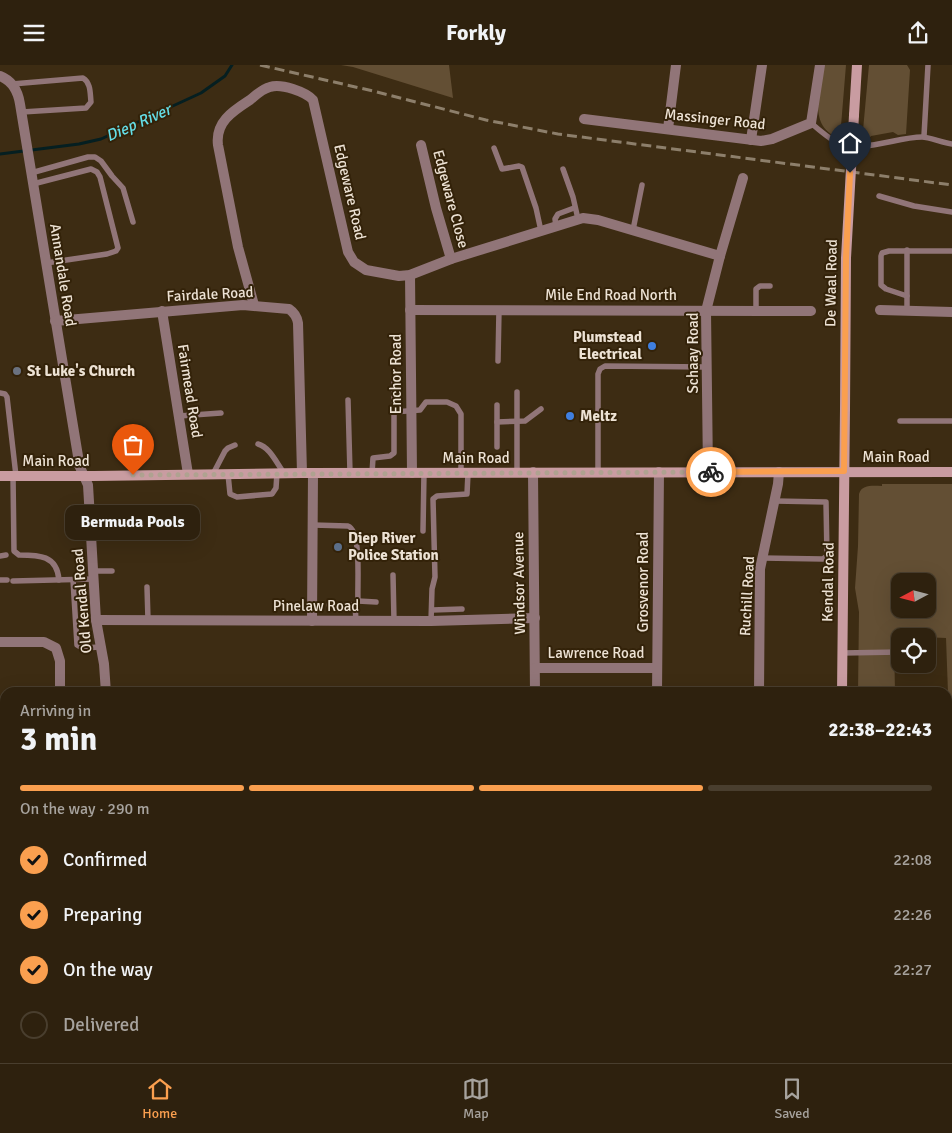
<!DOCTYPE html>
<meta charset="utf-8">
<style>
body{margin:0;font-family:Signika,sans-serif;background:#3a2e1c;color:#f1f3f6;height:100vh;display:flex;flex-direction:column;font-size:19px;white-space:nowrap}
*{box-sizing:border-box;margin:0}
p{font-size:16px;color:#a7a39e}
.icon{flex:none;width:28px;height:28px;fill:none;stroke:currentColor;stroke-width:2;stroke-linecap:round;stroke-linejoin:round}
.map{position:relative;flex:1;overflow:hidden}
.drawer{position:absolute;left:0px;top:622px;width:952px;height:376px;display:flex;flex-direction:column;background:#2e210e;border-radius:15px 15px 0 0;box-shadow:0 5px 20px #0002,0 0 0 1px #493e2e}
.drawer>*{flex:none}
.needle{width:32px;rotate:263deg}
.tools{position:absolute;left:891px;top:508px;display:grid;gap:10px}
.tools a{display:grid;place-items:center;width:45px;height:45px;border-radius:10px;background:#2e210e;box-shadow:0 5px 20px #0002,0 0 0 1px #493e2e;font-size:25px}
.pin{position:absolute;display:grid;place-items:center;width:42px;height:42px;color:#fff;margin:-51px -21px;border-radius:50% 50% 50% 0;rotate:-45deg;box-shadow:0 0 5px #0007}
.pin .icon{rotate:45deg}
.courier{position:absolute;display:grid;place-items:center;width:50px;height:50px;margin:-25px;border:4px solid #fa9f4f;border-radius:50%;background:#fff;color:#222;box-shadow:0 1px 6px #0007}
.bubble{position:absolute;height:35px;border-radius:10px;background:#2e210e;box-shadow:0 5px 20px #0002,0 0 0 1px #493e2e;font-size:16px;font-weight:700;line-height:35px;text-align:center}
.overview em{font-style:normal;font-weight:700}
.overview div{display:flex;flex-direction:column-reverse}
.overview{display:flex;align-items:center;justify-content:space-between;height:85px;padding:0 20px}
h1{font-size:32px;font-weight:700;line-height:38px}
.bar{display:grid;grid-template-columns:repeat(4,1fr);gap:8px 5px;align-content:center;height:60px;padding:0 20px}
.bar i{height:6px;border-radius:4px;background:#493e2e}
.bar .active{background:#fa9f4f}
.bar p{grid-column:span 4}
ol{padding:0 20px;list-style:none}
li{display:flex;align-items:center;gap:15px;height:55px}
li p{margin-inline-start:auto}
li .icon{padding:5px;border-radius:50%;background:#fa9f4f;color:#111;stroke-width:4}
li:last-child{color:#a7a39e}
li i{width:28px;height:28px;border:2px solid #493e2e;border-radius:50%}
header{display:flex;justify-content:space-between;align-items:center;height:65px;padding:0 20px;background:#2e210e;font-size:22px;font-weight:700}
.tabs{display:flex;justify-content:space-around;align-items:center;height:70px;border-top:1px solid #493e2e;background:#2e210e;font-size:14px;color:#a7a39e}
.tabs a{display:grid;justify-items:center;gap:2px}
.tabs .active{color:#fa9f4f}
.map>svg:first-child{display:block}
.green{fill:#634f34;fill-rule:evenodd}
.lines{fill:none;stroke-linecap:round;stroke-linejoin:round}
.stream{stroke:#051f21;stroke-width:3}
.service{stroke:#917578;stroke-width:5.5}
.minor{stroke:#917578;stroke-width:10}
.secondary{stroke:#c99ca1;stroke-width:10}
.rail{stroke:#8d7f6b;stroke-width:3;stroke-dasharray:10 5;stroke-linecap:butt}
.secondary-bridge{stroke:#c99ca1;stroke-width:10}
.done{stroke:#afa290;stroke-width:5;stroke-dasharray:0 9}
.route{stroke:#fa9f4f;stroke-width:6}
.shop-dot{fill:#3f7fe0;stroke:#332209;stroke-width:2}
.worship-dot{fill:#6b7280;stroke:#332209;stroke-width:2}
.service-dot{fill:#5c6f8a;stroke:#332209;stroke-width:2}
.labels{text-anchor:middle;stroke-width:4;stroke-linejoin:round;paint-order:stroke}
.street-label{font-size:15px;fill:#ede2d4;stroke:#332209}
.poi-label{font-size:15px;font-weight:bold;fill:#ede2d4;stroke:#332209;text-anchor:start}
.water-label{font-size:16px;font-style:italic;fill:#64dee7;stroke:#332209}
</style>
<header><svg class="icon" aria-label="menu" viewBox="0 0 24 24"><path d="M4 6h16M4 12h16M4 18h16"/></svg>Forkly<svg class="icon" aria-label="share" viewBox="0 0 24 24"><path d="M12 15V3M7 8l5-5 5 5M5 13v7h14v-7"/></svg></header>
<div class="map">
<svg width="952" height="998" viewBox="0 0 952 998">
<rect width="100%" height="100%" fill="#3d2c13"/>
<g class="green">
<path d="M341,0H449L453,33L353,2Z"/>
<path d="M824,0H846L840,73C807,63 820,24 824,0Z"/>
<path d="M869,0H907L910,5L906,69L898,70L893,67L871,71L867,76H862Z"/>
<path d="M882,419H952V766H948V628L946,573L900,571V574H894L895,627L858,628L859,547L855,523L858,481L859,429C862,419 873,421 882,421ZM900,516H928V544H900Z"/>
</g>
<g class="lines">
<path class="stream" d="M0,89L79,79L101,74L201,28L225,11L232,0"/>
<g class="service">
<path d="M12,19L83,13C91,18 90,28 91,37L86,43L22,47"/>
<path d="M811,58C819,65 827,72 836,77C861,89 896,72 922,72C929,72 943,78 952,79"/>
<path d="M924,71L928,0"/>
<path d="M494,83L502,104L519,101L522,102L536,143L541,166"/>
<path d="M563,104L573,132L578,154"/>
<path d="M31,108L88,92H95L101,96L112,111L123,123L133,157"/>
<path d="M33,119L91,104L97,107L100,112L118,183L116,186L107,189L46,198"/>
<path d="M879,131L914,141L952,147"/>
<path d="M556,161L555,154L558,149L574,143"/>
<path d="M633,165L642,120"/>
<path d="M907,231L886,224L881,220V191L882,188L889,186H952"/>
<path d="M756,246V224L760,221H770"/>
<path d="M907,246V185"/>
<path d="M498,296L499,245"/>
<path d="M517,327V407"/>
<path d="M0,328L5,329L7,332L16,411"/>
<path d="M348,335L350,408"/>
<path d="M497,340V382"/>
<path d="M394,347L420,345L426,337H447L456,341L461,349V408"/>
<path d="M179,351L221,348"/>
<path d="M900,356H952"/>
<path d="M497,357L525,356L541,344"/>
<path d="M129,368L132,387L133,410"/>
<path d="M258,379C270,382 277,399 284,408"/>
<path d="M598,407V309L600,304L605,301L707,302"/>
<path d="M372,408L373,393L390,391L394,388V318"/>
<path d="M213,409L225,386L228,383L235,380"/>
<path d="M228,409L230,429L237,432L272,429L276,423L277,408"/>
<path d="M13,411L14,486L19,490C39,490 57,490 59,515"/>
<path d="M313,460L348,461C362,466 357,521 358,536L355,540L356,556"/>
<path d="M423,466L424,408"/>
<path d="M357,475H374"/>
<path d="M0,491L6,490"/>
<path d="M762,493L823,494L827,491L826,437L775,436"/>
<path d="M93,506H112"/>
<path d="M393,510L394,556"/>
<path d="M0,515H7"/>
<path d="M73,515L77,580L82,583L100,582"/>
<path d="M13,516L94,514"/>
<path d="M147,522L148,555"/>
<path d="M358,536L376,537"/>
<path d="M329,540H355"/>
<path d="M432,545L462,544"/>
<path d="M431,556L432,524L435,512L433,434L437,431L467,429L468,408"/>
<path d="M928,586H932"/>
<path d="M842,588L900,587"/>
<path d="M163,998V994"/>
<path d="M219,998V994"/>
<path d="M277,998V994"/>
</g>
<g class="minor">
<path d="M0,11C13,16 18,26 20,39L78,391L79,400L88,420L96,555L104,599L106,628"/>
<path d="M584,54L761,76L772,74L811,58L820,0"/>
<path d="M668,64L676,0"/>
<path d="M751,75L762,0"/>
<path d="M421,80L436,143L451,194"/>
<path d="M410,210L412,408"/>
<path d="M254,240L238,182L218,80C215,57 233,46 250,35C256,30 262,24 270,22C281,18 306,27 313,35L348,187L354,197L366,205L399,211L410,210L451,194L583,153L598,155L720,191"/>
<path d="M410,245L811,246"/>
<path d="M880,245L952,247"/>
<path d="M162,246L188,409"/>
<path d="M55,256L243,240L289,244C295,248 297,252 298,258L302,408"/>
<path d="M533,407L535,628"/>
<path d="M708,407L706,246L720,191L743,113"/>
<path d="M96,555L431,556L535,553"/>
<path d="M312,556L313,408"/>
<path d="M0,577H44L56,583L60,596V628"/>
<path d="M535,603H657"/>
<path d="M657,628L659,407"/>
<path d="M759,628L760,504L778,419L779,407"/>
<path d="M0,673H5"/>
<path d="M0,773H5"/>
<path d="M948,776H952"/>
<path d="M948,845H951"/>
<path d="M0,871H5"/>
<path d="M948,911H952"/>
<path d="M552,994L553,998"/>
<path d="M82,998V994"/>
<path d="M646,998L666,994"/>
</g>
<g class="secondary">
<path d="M854,50L857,0"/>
<path d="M0,411H94L302,408L952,407"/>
<path d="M842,628L845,344"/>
<path d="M860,994L861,998"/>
<path d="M849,998V994"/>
</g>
<path class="rail" d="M260,0L373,26L486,55L558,69L952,120"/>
<path class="secondary-bridge" d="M845,344L846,193L854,50"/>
</g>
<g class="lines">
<path class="done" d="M133,410L711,407"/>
<path class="route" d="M711,407L844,406L846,193L850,108"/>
</g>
<g class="shop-dot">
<circle cx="652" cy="281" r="5"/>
<circle cx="570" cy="351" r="5"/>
</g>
<circle class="worship-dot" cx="17" cy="306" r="5"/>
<circle class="service-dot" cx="338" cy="482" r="5"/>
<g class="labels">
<g class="street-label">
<text transform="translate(715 54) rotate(6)" y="5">Massinger Road</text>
<text transform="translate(350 127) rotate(77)" y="5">Edgeware Road</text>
<text transform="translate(451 134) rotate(75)" y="5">Edgeware Close</text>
<text transform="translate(63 210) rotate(81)" y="5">Annandale Road</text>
<text transform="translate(831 218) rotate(-89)" y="5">De Waal Road</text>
<text transform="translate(210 229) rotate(-3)" y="5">Fairdale Road</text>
<text x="611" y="235">Mile End Road North</text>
<text transform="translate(693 288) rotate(-90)" y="5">Schaay Road</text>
<text transform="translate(396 309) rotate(-90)" y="5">Enchor Road</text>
<text transform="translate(190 326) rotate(81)" y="5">Fairmead Road</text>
<text x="896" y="397">Main Road</text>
<text x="476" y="398">Main Road</text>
<text x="56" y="401">Main Road</text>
<text transform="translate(643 517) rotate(-90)" y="5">Grosvenor Road</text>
<text transform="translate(828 517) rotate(-89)" y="5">Kendal Road</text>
<text transform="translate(519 518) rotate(-91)" y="5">Windsor Avenue</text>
<text transform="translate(747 531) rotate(-87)" y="5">Ruchill Road</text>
<text transform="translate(82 536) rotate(-95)" y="5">Old Kendal Road</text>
<text x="316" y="546">Pinelaw Road</text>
<text x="596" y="593">Lawrence Road</text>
</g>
<g class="poi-label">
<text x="642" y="277" text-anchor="end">Plumstead<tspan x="642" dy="17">Electrical</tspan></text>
<text x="27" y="311">St Luke's Church</text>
<text x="580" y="356">Meltz</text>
<text x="348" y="478">Diep River<tspan x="348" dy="17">Police Station</tspan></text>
</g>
<g class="water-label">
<text transform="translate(138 57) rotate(-24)" y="6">Diep River</text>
</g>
</g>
</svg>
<div class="tools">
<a><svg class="needle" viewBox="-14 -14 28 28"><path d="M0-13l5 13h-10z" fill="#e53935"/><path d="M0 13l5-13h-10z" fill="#a7a39e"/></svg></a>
<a><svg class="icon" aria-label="locate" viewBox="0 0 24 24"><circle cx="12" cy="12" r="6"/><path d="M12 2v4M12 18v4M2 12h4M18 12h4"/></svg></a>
</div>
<div class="pin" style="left:133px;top:410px;background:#ea580c"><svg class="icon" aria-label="bag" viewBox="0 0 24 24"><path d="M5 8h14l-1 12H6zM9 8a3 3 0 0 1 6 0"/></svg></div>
<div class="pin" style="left:850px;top:108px;background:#1f2937"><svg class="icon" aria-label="home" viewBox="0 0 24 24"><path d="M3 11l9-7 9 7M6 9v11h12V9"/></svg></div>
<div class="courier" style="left:711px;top:407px"><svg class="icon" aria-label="bike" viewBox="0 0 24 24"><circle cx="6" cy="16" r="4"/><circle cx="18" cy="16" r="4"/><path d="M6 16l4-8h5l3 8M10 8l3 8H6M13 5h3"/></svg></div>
<div class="bubble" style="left:65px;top:440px;width:135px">Bermuda Pools</div>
<section class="drawer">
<div class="overview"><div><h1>3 min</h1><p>Arriving in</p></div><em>22:38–22:43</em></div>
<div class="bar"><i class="active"></i><i class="active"></i><i class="active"></i><i></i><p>On the way · 290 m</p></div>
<ol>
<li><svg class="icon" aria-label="check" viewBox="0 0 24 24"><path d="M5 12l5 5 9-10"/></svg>Confirmed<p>22:08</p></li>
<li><svg class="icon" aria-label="check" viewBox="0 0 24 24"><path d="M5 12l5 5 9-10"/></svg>Preparing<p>22:26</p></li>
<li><svg class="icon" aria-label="check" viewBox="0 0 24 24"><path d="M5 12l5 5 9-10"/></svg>On the way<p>22:27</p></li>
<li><i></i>Delivered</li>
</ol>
</section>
</div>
<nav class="tabs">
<a class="active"><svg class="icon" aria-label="home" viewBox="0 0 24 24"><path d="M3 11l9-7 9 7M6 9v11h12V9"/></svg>Home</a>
<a><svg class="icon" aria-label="map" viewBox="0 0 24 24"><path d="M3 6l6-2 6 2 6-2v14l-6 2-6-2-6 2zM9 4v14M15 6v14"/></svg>Map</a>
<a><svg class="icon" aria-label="saved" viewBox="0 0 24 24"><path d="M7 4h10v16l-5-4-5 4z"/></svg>Saved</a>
</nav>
